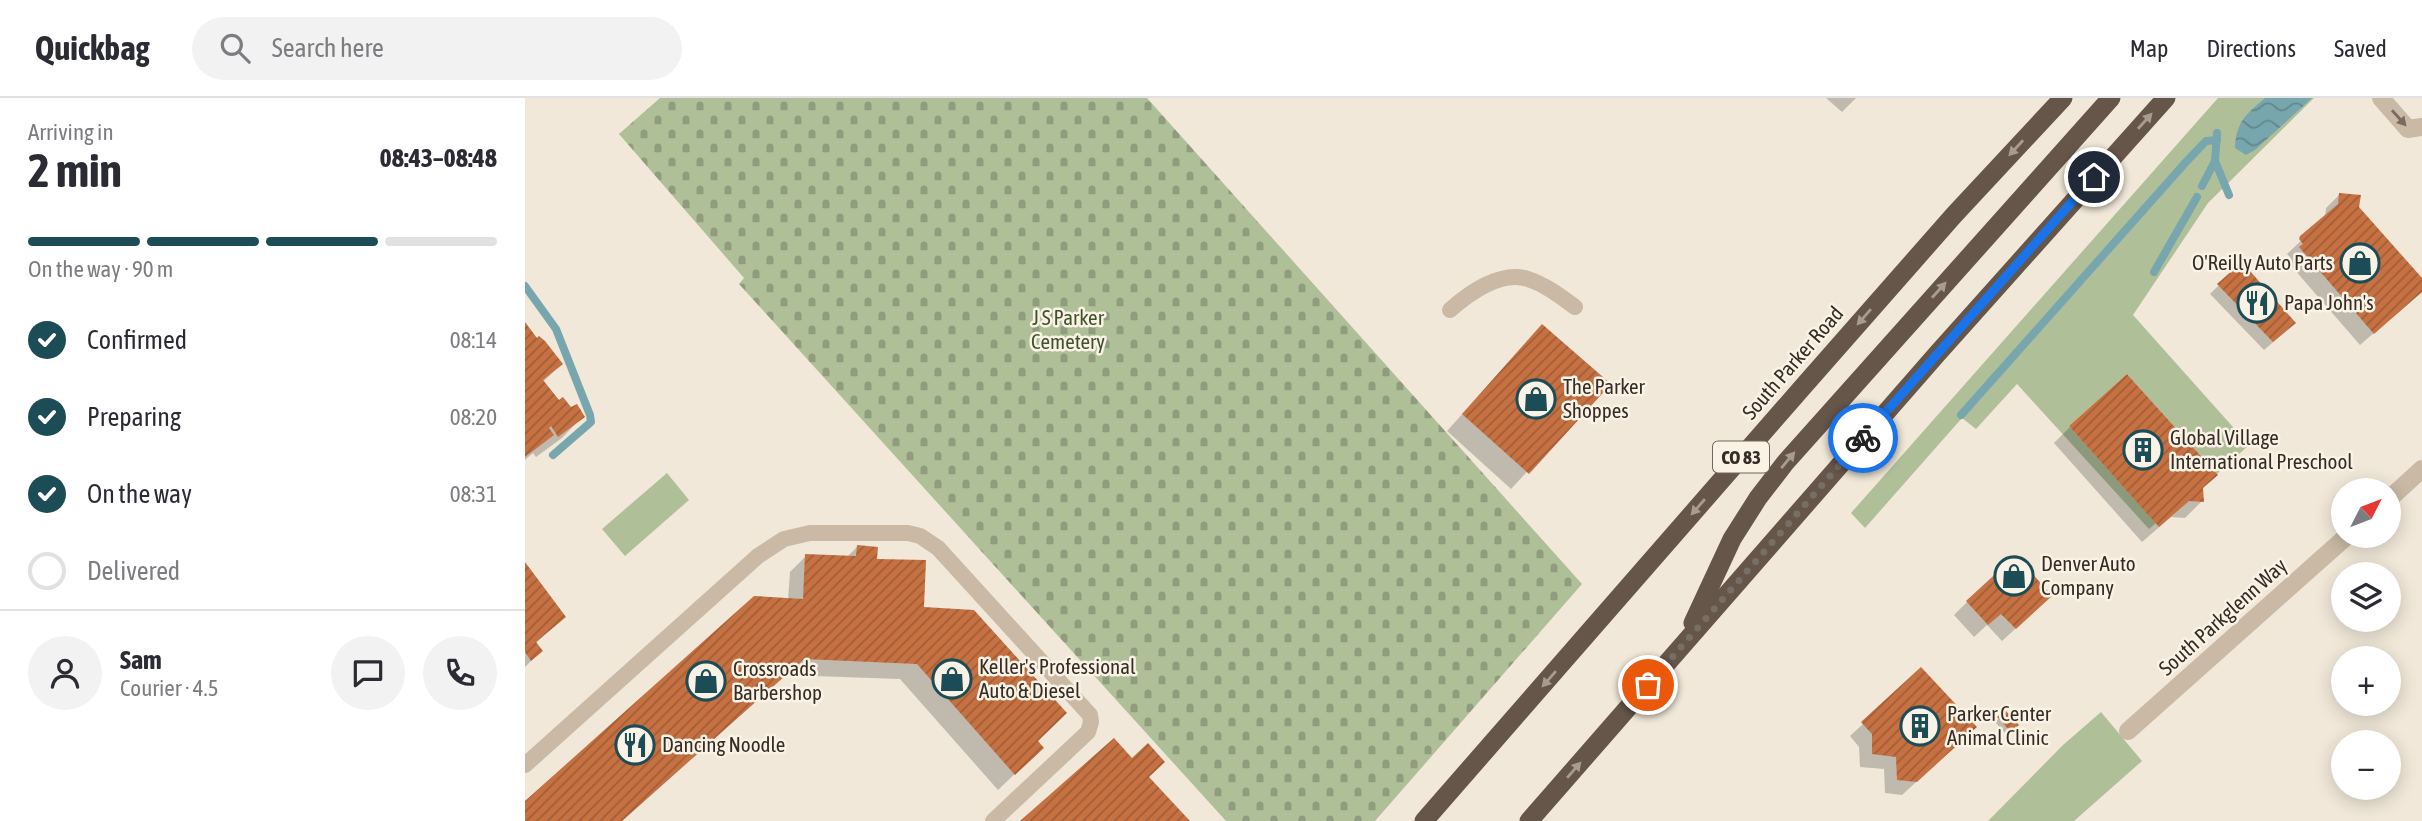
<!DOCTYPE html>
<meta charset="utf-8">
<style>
body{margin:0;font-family:"Asap Condensed",sans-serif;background:#f2f2f3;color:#2b2b33;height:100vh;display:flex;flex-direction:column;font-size:26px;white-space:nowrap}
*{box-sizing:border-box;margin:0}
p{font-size:23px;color:#7c7c81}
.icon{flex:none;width:38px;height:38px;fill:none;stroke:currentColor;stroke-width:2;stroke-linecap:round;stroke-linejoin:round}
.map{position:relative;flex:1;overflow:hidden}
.details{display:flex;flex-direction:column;background:#fff;width:525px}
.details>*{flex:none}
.needle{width:46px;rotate:48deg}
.controls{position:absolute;left:1806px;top:380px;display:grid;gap:14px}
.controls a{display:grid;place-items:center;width:70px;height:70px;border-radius:50%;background:#fff;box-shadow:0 4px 18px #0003;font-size:35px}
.pin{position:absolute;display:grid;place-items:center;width:60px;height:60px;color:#fff;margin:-30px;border:4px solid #fff;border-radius:50%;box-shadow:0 2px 7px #0007}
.courier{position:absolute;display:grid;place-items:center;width:70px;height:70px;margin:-35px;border:5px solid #1a73e8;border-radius:50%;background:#fff;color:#222;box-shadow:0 2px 9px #0007}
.head em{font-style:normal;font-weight:700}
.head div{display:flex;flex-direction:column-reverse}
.head{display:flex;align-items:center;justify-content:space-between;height:119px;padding:0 28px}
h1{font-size:46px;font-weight:700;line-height:52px}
.bar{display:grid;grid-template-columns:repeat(4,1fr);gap:10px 7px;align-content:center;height:84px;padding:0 28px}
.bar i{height:9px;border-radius:5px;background:#e1e1e2}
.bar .current{background:#1c4c56}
.bar p{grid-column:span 4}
.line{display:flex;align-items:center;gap:18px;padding:0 28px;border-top:2px solid #e1e1e2}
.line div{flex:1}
.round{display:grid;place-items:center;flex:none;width:74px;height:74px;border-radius:37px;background:#f2f2f3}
ol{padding:0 28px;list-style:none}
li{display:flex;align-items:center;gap:21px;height:77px}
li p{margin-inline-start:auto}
li .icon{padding:7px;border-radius:50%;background:#1c4c56;color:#fff;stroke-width:4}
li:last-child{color:#7c7c81}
li i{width:38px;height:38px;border:4px solid #e1e1e2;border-radius:50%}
header{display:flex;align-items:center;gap:42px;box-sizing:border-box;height:98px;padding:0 35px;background:#fff;border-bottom:2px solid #e1e1e2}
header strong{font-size:33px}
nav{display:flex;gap:38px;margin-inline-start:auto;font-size:24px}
.search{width:490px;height:63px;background:#f2f2f3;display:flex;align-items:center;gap:18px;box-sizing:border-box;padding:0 24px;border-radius:38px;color:#7c7c81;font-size:26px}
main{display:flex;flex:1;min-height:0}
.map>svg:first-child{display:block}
.green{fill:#afc099}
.cemetery{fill:url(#cemetery-stones)}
.water{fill:url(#water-waves)}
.shadow{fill:#0003}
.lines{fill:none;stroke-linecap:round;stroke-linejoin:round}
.stream{stroke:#78a6ae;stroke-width:8}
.building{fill:url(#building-hatch)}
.service{stroke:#c9b9a5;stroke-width:16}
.minor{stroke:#c9b9a5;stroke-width:18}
.tertiary{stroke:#c9b9a5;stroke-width:18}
.trunk{stroke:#66564a;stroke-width:19}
.oneway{fill:#786b5f}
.oneway2{fill:#a89c90}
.done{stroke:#776e65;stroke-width:7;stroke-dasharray:0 12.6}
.route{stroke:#1a73e8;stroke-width:9}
.labels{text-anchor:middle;stroke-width:5;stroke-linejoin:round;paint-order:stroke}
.shield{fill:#f9f2e5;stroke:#70675f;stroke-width:2}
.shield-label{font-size:19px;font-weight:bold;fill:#352c26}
.poi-label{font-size:21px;fill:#352c26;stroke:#f9f2e5;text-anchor:start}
.park-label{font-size:21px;fill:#3f532a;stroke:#f9f2e5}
.street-label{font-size:21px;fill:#352c26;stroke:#f9f2e5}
</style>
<header>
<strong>Quickbag</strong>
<div class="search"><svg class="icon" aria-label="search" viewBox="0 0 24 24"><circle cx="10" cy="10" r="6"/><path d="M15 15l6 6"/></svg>Search here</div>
<nav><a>Map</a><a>Directions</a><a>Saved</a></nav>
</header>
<main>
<section class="details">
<div class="head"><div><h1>2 min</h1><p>Arriving in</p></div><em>08:43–08:48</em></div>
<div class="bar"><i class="current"></i><i class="current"></i><i class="current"></i><i></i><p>On the way · 90 m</p></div>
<ol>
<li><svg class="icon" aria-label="check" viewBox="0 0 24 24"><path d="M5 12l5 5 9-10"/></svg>Confirmed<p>08:14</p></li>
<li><svg class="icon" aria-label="check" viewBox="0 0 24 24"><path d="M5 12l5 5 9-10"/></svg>Preparing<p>08:20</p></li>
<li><svg class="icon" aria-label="check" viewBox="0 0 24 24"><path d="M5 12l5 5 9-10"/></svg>On the way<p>08:31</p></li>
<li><i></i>Delivered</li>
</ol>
<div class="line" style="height:126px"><a class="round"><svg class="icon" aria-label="person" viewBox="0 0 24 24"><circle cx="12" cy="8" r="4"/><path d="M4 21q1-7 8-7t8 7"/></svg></a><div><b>Sam</b><p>Courier · 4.5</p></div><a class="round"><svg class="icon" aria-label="chat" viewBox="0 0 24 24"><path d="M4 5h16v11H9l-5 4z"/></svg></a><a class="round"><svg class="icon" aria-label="phone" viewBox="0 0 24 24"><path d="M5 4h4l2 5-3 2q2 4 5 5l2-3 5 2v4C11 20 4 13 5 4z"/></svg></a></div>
</section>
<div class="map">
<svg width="1897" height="723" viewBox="0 0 1897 723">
<defs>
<pattern id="cemetery-stones" width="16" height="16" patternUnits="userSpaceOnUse" patternTransform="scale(1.75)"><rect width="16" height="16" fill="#afc099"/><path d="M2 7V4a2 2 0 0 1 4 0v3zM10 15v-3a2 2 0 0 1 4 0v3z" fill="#8f9c7d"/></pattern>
<pattern id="water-waves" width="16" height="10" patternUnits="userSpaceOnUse" patternTransform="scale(1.75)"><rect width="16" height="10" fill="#78a6ae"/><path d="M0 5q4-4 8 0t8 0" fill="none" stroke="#63878d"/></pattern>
<pattern id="building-hatch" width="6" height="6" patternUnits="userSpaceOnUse" patternTransform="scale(1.75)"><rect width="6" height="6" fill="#c67142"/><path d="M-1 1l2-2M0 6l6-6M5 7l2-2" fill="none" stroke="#a25d37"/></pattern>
</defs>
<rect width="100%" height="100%" fill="#f1e8d9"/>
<g class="green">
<path d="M1693,0H1789L1683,105L1608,217L1724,347L1692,376L1602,276L1544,328L1631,425L1624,431L1492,286L1451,331L1437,320L1340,430L1326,415Z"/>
<path d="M142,375L164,402L100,458L77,431Z"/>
<path d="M1576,614L1617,663L1549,723H1463L1538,647Z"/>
</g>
<path class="cemetery" d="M135,0H622L1057,486L850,723H701L214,186L219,180L94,36Z"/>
<path class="water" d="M1740,0H1787L1730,52L1721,57L1710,50C1711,24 1721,16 1740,0Z"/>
<g class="shadow">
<path d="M1301,0H1331L1317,14Z"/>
<path d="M1814,97L1832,110L1897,183V193L1835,247L1762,163L1766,160L1762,156L1800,120L1801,110Z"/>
<path d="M1694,187L1760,234L1739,252L1685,196Z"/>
<path d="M0,225L11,243L36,266L18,284L34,304L58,318L37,340L11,359L8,355L0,362Z"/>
<path d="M1001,245L1083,286L986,391L922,333Z"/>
<path d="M1545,329L1677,391V403L1660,420L1646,419L1617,444L1529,345Z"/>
<path d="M332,449L350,463L397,510L511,643L500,666L473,692L375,581L260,577L97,723H0V706L263,502L265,474L281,458L322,459Z"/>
<path d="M0,467L38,519L10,546L16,553L0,569Z"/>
<path d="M1442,504L1512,511L1477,543L1462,527L1449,539L1429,517Z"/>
<path d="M1480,615L1491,627L1481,636L1470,624Z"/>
<path d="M1338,626L1437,642L1377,697L1360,695L1359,671L1335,669L1334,649L1325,638Z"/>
</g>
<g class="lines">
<g class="stream">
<path d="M1690,63L1704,97"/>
<path d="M1677,88L1690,63L1692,35"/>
<path d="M1629,174L1672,99"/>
<path d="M0,188L31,231L65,317L66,324L28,357"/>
<path d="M1436,317L1661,64L1681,43L1692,42"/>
</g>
</g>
<g class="building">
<path d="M1814,95L1836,97L1834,109L1897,180V194L1849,236L1774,149L1778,146L1774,141L1775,138L1813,106Z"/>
<path d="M1717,164L1771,225L1748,244L1692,186Z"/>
<path d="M0,224L12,240L14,238L20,243L38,266L18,282L34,302L38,299L46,309L52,306L60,319L33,339L26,328L24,330L29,337L0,359Z"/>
<path d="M1017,226L1086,286L1004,376L937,316Z"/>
<path d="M1602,276L1693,377L1678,390L1679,404L1664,403L1634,429L1544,328Z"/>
<path d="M332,447L353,449L352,461L401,462L399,509L449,512L542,615L513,643L519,650L490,677L392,566L279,561L97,723H0V703L229,498L278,501L280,456L331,458Z"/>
<path d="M1491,457L1527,498L1491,531L1476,516L1463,527L1441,503Z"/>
<path d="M0,464L41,519L11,544L18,553L6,563L0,554Z"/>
<path d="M1396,569L1452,629L1392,684L1372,682L1371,659L1347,656V636L1336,624Z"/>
<path d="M1480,612L1494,627L1486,634L1472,619Z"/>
<path d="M589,640L607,660L623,645L640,664L624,679L665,723H495Z"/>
</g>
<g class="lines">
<g class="service">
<path d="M925,212C944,195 976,172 1003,181C1021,187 1035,198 1050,209"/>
<path d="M0,667L233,458L259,441L285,435H383L395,438L413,450L565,617L566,624L563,634L468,723"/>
</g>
<g class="minor">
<path d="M1864,401L1897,371"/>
<path d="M1603,633L1822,438"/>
</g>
<path class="tertiary" d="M1856,0L1883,31L1897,29"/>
<g class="trunk">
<path d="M1168,525L1207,441L1233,400L1260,365L1586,0"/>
<path d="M899,723L1276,291L1429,117L1538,0"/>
<path d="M1004,723L1412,256L1641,0"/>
</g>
</g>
<defs><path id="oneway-solid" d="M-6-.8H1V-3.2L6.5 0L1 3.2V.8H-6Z" transform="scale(1.75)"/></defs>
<use class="oneway" href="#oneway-solid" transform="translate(1874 20) rotate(48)"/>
<g class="oneway2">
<use href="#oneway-solid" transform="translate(1620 23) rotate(-48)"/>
<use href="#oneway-solid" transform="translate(1491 50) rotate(133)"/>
<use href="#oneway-solid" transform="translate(1414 192) rotate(-48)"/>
<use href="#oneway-solid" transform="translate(1339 219) rotate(131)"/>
<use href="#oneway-solid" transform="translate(1263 362) rotate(-50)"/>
<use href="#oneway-solid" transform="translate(1173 409) rotate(131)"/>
<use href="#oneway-solid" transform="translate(1024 581) rotate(131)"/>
<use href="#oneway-solid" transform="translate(1049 672) rotate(-49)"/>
</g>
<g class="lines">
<path class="done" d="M1123,587L1338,340"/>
<path class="route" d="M1338,340L1569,79"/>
</g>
<defs>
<g id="shop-ring" transform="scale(2.0125)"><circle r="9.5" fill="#f9f2e5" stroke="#1c4c56" stroke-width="1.5"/><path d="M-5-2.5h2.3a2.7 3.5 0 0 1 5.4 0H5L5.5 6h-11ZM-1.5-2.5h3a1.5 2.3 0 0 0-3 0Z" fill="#1c4c56"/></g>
<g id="restaurant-ring" transform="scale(2.0125)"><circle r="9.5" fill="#f9f2e5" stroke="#1c4c56" stroke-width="1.5"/><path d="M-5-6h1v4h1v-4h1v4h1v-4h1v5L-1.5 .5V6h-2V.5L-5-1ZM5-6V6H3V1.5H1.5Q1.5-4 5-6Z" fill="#1c4c56"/></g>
<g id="building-ring" transform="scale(2.0125)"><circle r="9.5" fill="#f9f2e5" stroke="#1c4c56" stroke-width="1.5"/><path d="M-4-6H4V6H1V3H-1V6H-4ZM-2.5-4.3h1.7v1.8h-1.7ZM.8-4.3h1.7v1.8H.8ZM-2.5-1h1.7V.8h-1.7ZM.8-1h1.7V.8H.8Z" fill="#1c4c56"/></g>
</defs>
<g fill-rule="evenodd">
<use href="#shop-ring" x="1835" y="165"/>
<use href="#restaurant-ring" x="1732" y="205"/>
<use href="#shop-ring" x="1011" y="301"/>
<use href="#building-ring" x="1618" y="352"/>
<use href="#shop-ring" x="1489" y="478"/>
<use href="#shop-ring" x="427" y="581"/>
<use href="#shop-ring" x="181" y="583"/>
<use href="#building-ring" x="1395" y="628"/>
<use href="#restaurant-ring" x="110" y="647"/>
</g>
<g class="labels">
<rect class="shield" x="1188" y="343.5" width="56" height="31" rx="5"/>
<g class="shield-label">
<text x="1216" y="366">CO 83</text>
</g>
<g class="poi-label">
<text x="1808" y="172" text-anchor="end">O'Reilly Auto Parts</text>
<text x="1759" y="212">Papa John's</text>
<text x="1038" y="296">The Parker<tspan x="1038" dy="24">Shoppes</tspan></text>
<text x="1645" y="347">Global Village<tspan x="1645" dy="24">International Preschool</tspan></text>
<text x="1516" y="473">Denver Auto<tspan x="1516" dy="24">Company</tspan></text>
<text x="454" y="576">Keller's Professional<tspan x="454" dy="24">Auto &amp; Diesel</tspan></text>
<text x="208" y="578">Crossroads<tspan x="208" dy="24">Barbershop</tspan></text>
<text x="1422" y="623">Parker Center<tspan x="1422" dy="24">Animal Clinic</tspan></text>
<text x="137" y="654">Dancing Noodle</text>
</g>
<g class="park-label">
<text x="543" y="227">J S Parker<tspan x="543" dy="24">Cemetery</tspan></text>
</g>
<g class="street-label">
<text transform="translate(1268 265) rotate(-49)" y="7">South Parker Road</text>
<text transform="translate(1698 519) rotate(-42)" y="7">South Parkglenn Way</text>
</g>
</g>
</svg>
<div class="controls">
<a><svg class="needle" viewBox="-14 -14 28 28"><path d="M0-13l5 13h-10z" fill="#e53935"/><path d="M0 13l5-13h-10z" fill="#7c7c81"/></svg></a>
<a><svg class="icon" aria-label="layers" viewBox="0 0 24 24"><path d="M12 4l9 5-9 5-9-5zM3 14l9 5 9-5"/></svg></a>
<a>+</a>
<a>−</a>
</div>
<div class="pin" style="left:1123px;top:587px;background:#ea580c"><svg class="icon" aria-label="bag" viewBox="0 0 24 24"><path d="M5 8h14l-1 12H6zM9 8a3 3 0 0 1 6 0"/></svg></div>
<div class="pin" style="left:1569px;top:79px;background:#1f2937"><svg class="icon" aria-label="home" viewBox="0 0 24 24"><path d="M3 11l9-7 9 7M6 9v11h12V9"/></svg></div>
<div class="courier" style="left:1338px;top:340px"><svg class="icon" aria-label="bike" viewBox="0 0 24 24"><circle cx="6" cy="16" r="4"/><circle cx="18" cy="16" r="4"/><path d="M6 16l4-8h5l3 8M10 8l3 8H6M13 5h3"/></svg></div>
</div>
</main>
